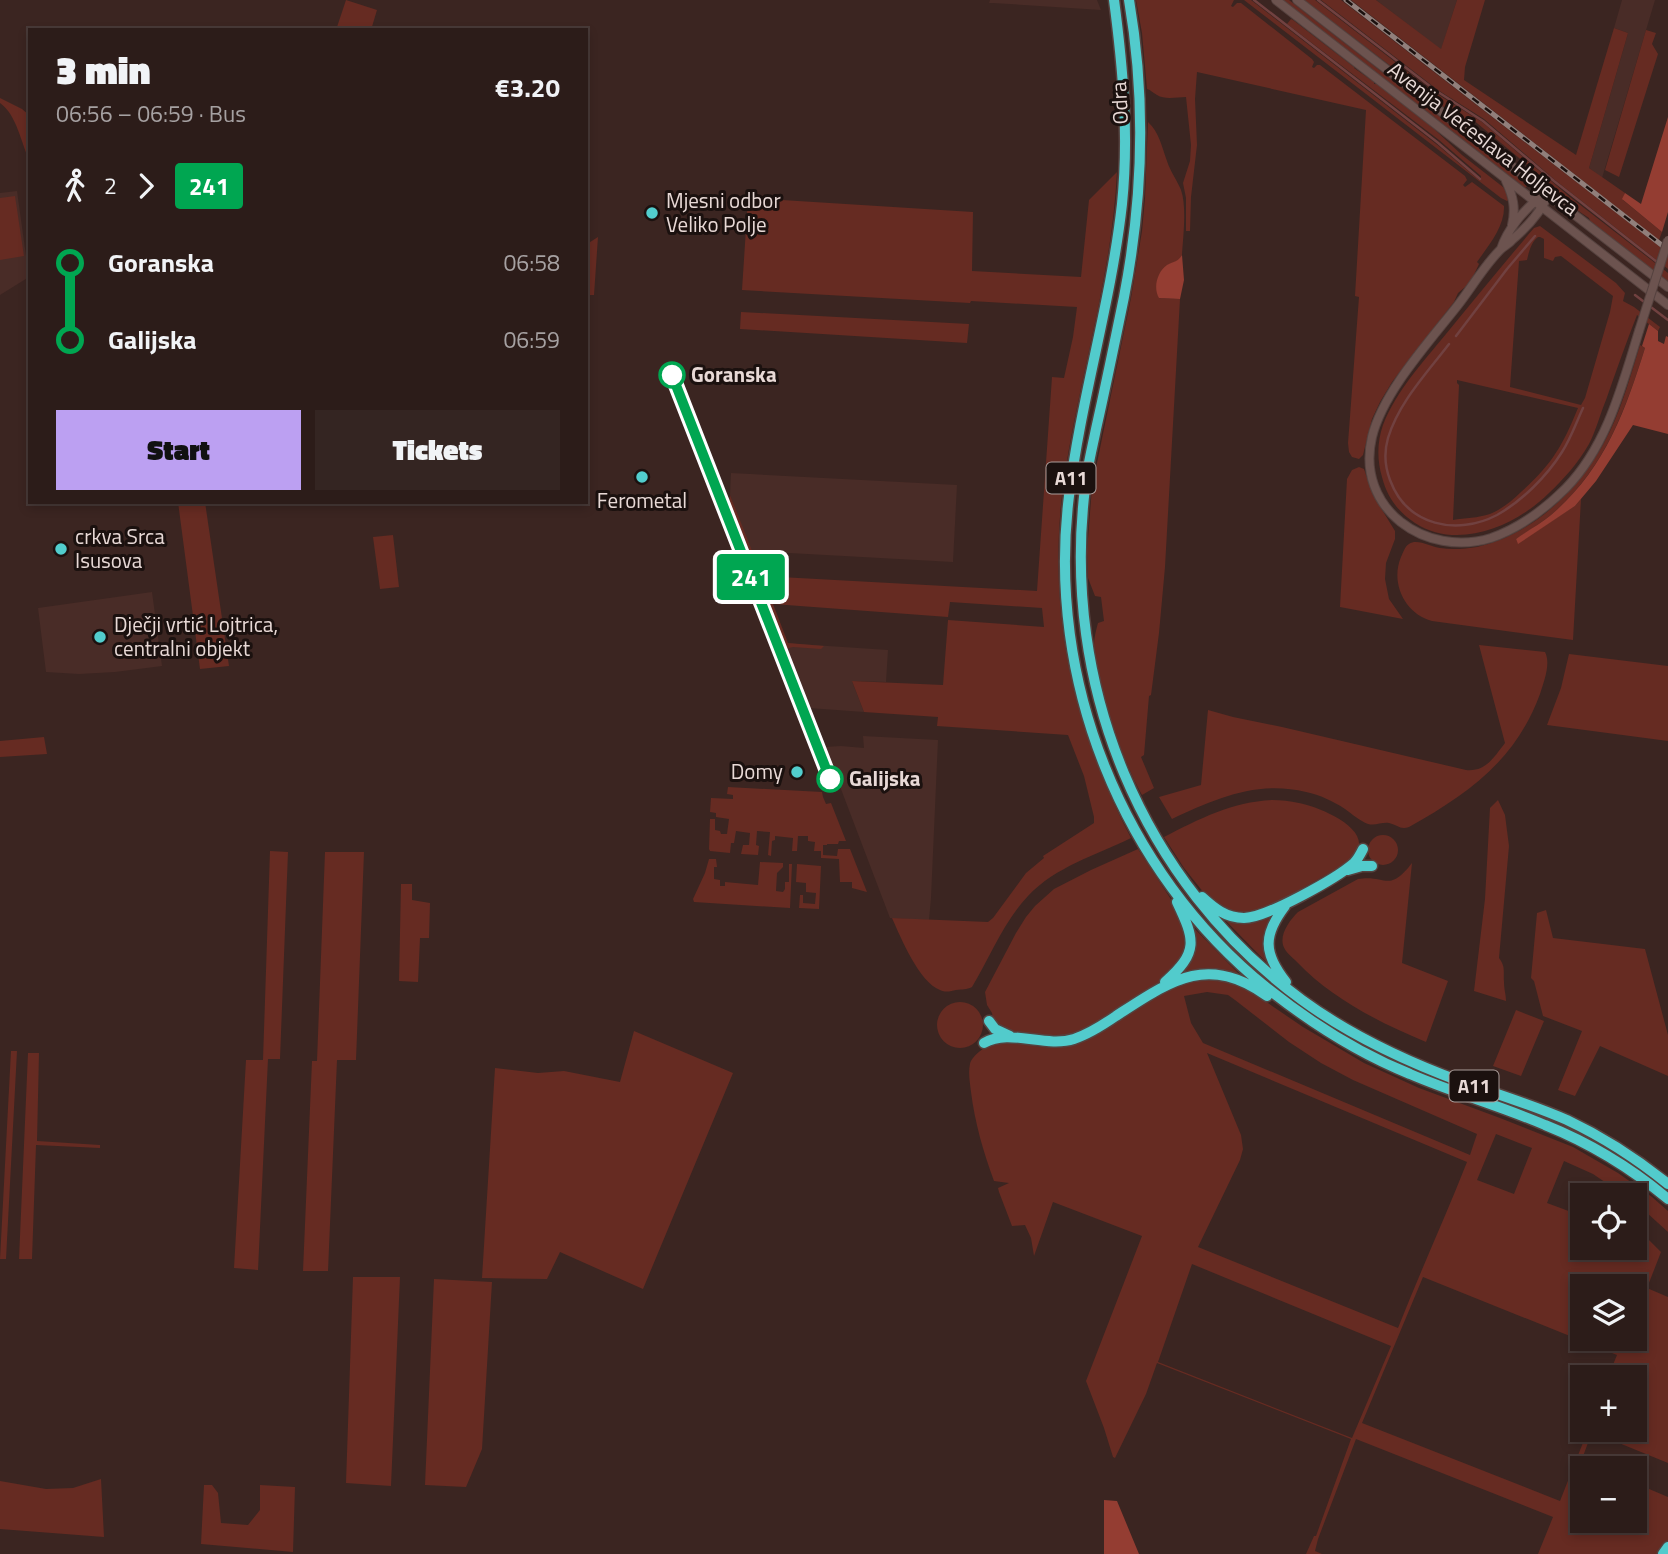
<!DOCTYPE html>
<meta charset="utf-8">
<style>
body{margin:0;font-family:"Titillium Web",sans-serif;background:#342522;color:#f1f3f6;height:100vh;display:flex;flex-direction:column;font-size:26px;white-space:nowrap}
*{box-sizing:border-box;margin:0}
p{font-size:23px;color:#a6a1a2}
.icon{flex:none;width:38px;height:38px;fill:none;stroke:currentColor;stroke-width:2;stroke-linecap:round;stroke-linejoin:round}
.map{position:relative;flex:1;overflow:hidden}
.drawer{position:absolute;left:28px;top:28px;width:560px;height:476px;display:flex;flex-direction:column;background:#2c1c19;border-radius:0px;box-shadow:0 4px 10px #0003,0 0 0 2px #483a38}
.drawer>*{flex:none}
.badge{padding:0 14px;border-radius:5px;font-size:24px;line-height:46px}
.controls{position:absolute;left:1570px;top:1183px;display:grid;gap:14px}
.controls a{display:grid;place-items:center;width:77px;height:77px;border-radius:0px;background:#2c1c19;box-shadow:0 4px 10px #0003,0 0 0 2px #483a38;font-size:35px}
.map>.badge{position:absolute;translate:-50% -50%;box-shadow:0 0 0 4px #fff}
.legs{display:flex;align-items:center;gap:10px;height:77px;padding:0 28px;font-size:23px}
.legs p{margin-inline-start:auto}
.summary{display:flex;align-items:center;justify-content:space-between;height:119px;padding:0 28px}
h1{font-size:38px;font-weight:800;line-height:52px}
.button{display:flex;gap:14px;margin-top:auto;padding:14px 28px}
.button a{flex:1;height:80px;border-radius:0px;background:#bca0f2;color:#111;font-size:28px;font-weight:800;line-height:80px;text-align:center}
.button a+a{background:#342522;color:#f1f3f6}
ul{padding:0 28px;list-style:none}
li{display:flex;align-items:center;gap:24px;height:77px;font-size:26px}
li i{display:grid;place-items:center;width:10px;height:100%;margin:0 9px;background:currentColor}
li i::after{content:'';width:18px;height:18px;margin:-9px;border:5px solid;border-radius:50%;background:#2c1c19}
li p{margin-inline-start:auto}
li:first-child i{background:linear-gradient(#0000 50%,currentColor 0)}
li:last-child i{background:linear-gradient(currentColor 50%,#0000 0)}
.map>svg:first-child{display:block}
</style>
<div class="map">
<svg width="1668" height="1554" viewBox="0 0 1668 1554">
<rect width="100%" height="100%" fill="#3b2521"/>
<!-- built -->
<path fill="#492c27" d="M990,0h107l4,10 -108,-7h-4z
M1376,0h81l-16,50z
M1622,0h33l-53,178 -13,-10 39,-135 -14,-5z
M17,191l12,86 -29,18v-102z
M731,473l226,12 -4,77 -202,-11 -21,-56z
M152,592l10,74 -47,6 -36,2 -33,-2 -8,-64z
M783,643l105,7 -2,32 -34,-1 12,31 -55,-4z
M863,736l75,4 -7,158 -2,22 -39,-2 -65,-171 16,-1 23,2z"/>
<!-- green -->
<path fill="#662b22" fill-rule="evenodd" d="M346,0l31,10 -6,20h-35z
M1136,0h98l-3,6 2,1 4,-4h4l71,56 2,3 -2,5 2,1 3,-3h3l145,111 2,4 -4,5 2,2 7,-5 32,24c1,20 -15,39 -27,56l2,2 -9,19 -12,10 -4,9 -62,80 -12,20 -8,17 -9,36 -4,4 -7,-2 -3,-5 -1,-9 11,-146 -4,-1 11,-186 -169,-38 -2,27 2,46 -6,52 -1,34h-4v-33l-3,-15 7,-22 1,-16 -5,-48c-9,0 -21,3 -29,-2 -4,-2 -6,-5 -10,-6l-5,-56z
M1244,0h7l189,147 39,33 2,-2v-2l-42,-36 -152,-116 4,-5 2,1 61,47v1l20,14v2h3l56,44 29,27 41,32 7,11 -3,3 -6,-3z
M1282,0h7l239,185 -3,3z
M1304,0h11l119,92 48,30 88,75 98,76v9l-78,-61 -1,-3 -21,-14 -1,-3 -1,1 -27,-20 3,-5 -70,-58 -4,5 -21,-13 -34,-28z
M1321,0h20l327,253v16l-113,-89 -71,-61 -46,-29z
M1351,0h25l65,49 16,-49h28l-20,67 -1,13 112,75 38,-127 14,5 -39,135 36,25 -2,7 39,32 -3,8z
M1646,30l10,3 -4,11 6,10 -39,123 -14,-7z
M0,98l22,11 8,7v46c-9,-19 -13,-47 -30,-59z
M1148,122c11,10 14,25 19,39 3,10 10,19 14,29 6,17 2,47 1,65l-2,5 -12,5 -9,33 21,1 -15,268 -6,66 -8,62 -2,1 -5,59 -3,2 13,31 -12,7c-21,-37 -44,-107 -48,-150 0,-7 2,-15 4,-22l6,-2 -3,-24 -6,-1 -7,-18 -1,-27 5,-64 39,-189 11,-67 3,-33z
M1117,172c-5,105 -38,205 -53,308 -18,127 8,245 67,358 -35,17 -76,29 -103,58 -24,25 -38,61 -56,91 -6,3 -9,2 -16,3 -5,1 -10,3 -16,0 -21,-8 -39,-52 -48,-72l96,4 5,-4 33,-45 18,-15 -1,-2 51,-33v-6l-10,-41 -16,-41 -131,-9 1,-9 -74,-5 -12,-31 91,4 5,-65 96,7 -2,-19 -92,-6 -2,15 -175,-13 15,39 36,3 -3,3 -28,-2 -8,2 -56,-148 1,-6 32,81 275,15 15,-214 12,1 9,-41 4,-30 -106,-6 -1,2 -228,-13 6,-92 225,14 -1,59 109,6 8,-77z
M15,196l9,60 -24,4v-62z
M1540,226l76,57 9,10 -2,8 11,6 26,20 -2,4 -21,-16c-11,28 -21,56 -31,85 -6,14 -10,31 -17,44 -11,19 -25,35 -40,49 -33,33 -91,58 -134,30 -17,-11 -28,-26 -33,-46 -5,-17 -5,-35 1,-52 13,-34 40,-63 63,-91 29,-35 58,-71 88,-106zM1538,237h2l4,2v19l9,3 2,-4 6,-1 52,40 -3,16 -25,86 -4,7 -71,-18 9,-126 8,-1c2,-8 4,-18 11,-23zM1457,380l121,28c-16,39 -26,56 -57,84 -9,9 -19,17 -31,22 -12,4 -25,4 -37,6l6,-135 -2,-2z
M598,237l-4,58h-8l2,-26 -2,-9 1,-16z
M741,312l228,12 -2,19 -227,-14z
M1640,345l5,3c-20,63 -41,122 -94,167 -11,9 -23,16 -35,24l2,4 57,-37 6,-7 -8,141 -141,-19c-27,-7 -42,-38 -31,-64 2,-4 4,-11 8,-13 8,-6 22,3 31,4 12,2 25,1 37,-1 59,-13 108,-63 133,-116 13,-27 21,-57 30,-86z
M1359,467l5,2 9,26 22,36v8l-9,24 -1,16 4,20 14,20 -63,-12 7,-128 5,-9z
M178,502h27l24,164 -29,3z
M393,535l6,52 -19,2 -7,-52z
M1479,645l66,7c6,12 -1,29 -5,42 -24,66 -72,100 -131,133 -9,3 -11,-2 -20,-4 -7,-1 -14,3 -21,1 -8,-3 -16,-10 -23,-15 -12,-8 -25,-14 -39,-17 -49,-12 -91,7 -134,27l-13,-22 42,-12 7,-75 25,7 49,10 184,43c20,2 28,-13 39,-27z
M1569,654l99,12v75l-121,-16 14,-37z
M44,737l3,17 -47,3v-16z
M728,787l94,5 1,5 3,7 5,-1 15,38h-7l-1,3h-11v1h-4v10l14,1 1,-7h12l17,43 -15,-4v-6h-12l-1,-23 -18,-1v-7h-7l1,-9 -7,-1v-5h-10l-1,15h-5l1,-13 -18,-2v4l-3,1 -1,15 -3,-1 2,-23 -13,-1 -1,14 3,1 -1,9 -17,-1 2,-9h6l1,-12 -14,-2 -2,12h-3l-1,10 -20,-2 -1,-2 1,-30h5v11l5,1 1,3h6l2,-15 -13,-2v-4l-6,-1 1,-14 22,1v-4l-6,-1z
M1272,800c9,0 18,1 27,3 17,3 68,23 59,46 -1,5 -6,9 -9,13l-85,48 -29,4 -27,-16 -24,-30 -20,-31c35,-18 68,-35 108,-37z
M1498,800l7,15 4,31 -10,112c7,9 4,14 5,24 0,8 2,12 2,19l-32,-10 11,-92 5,-91z
M1368 850a15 15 0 1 1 30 0a15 15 0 1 1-30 0Z
M1138,849l38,58 11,25 -4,26 -18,21 -60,40 -26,13 -24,5 -38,-3 -17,-5 -6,-5 -2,-11 -5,-8 -2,-13 31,-59 10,-16 9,-11 19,-17 37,-19z
M270,851l18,1 -8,207h-12l-10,211 -24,-2 12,-208h17z
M325,852h39l-8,208h-19l-9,211h-25l9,-210h5z
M709,859h7l1,8h-3v12l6,1v6h5v-4l33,3 2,-23 23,1v4l-6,6 -1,18 7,1 2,-3v-7h4v-18h3l-2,44 -96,-6 -1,-3 12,-26z
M1412,863l-10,100 46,18 -22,61c-46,-19 -95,-44 -129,-80 -5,-5 -12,-10 -14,-17 -3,-12 7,-25 15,-33l60,-33c28,-5 30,15 54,-16z
M797,864l24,2 -2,43 -20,-1 1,-13h3v8l12,1 1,-11 -10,-1v-9l-10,-1z
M401,884h11v16l18,3 -1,35h-9l-2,44 -19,-1z
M1546,910l7,28 92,11 23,86v41l-68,-30 -25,50 -17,-6 24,-59 -39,-15 -9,-35 -3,-3 6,-65z
M1273,914l-5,50 -43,-44c18,4 31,3 48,-6z
M1193,927l48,49 -47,-5 -13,3c10,-12 15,-32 12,-47z
M1197,979h23l23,7 60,41 61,36 55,25 81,30 73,29 45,26 34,24 16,14v21l-33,-30 -1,-7h-10l-31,-21 -29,-13 -17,42 35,13v32h52l1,-14 13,5 13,13 -14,36 21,9v166l-76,-31 -10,27 20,9h-20v53h52l1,-38 33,14v44l-10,13h-120l15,-37 -197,-78 -38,100 -3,12 7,3h-16l8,-18h2l35,-97 -194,-76 -11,31 -31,64 -2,-1 -9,-29 -18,-47 56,-145 -89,-34 -19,54 -3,-18 -6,-13 -13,1 -13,-34 -1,-4 11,-5 -15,-2c-11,-30 -19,-58 -23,-89 -1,-9 -3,-19 -1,-28 1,-8 20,-22 28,-23 11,-2 26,3 37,5 17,3 33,0 49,-5l81,-51zM1207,992l21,3 7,5 54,42 32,21 32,17 124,54 -7,21 -267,-112 -12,-20 -7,-27zM1207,1053l260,109c-22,56 -47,110 -69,166l-200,-81 42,-87 3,-11 -2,-14zM1496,1134l36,14 -18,46 -37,-14zM1192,1264l199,82 -39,92 -194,-76zM1423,1277l194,78 -9,22h26v53h-46l-28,71 -198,-78zM1582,1286h52v53h-52z
M937 1025a23 23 0 1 1 46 0a23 23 0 1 1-46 0Z
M1516,1010l28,11 -23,55 -28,-10z
M634,1031l99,42 -90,216 -83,-37 -13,27 -65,-1 13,-210 43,5 26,-2 56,11z
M11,1051h6l-11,208h-6z
M28,1053h11l-2,88 63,4v3l-64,-3 -4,114h-13z
M353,1277h47l-9,209 -45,-3z
M434,1279l58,3 -10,167 -16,38 -41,-2z
M101,1479l3,58 -104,-8v-48l46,8 27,-1z
M204,1485h8l6,8 3,30 27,2 12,-15v-25l35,2 -2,65 -92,-8z"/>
<!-- forest -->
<path fill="#943d32" d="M1668,117v95l-6,20 -40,-33 3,-6 16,11z
M1182,255l2,25 -4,19 -21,-1c-6,-10 -2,-26 8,-33 7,-4 11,-3 15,-10z
M1649,324l9,7v10l6,3 2,-8 2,1v97l-35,-9 -37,56 -21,25 -57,38 -2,-5c11,-8 24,-15 35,-24 53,-45 74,-103 94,-167l-3,-2z
M1104,1500l13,1 22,53h-35z"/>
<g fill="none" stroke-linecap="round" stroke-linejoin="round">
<!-- stream -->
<path stroke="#714140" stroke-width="2.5" d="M1254,0l183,142 43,37
M1318,0l117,90 48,31 71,60 103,81
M1635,295l33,25
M1456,336l51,-67 28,-33
M1449,344c-22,29 -50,58 -61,94 -4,14 -3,29 2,42 17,46 67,56 107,35 25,-14 50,-39 65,-63 9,-14 14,-29 21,-44"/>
<!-- secondary casing -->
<g stroke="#55423f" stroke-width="10">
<path id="secondary" d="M1276,0l392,305
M1297,0l371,287
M1506,181c7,15 10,27 6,44
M1548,195c-7,17 -22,33 -36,45 -3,4 -8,6 -12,10 -16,16 -28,37 -42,55 -29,37 -75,87 -86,132 -17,72 54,121 119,101 29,-10 54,-29 75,-50 41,-42 56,-102 73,-157
M1501,249c6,-19 22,-38 38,-51"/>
</g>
<!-- highway casing -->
<g stroke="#55423f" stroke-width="13">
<path id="highway" d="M1114,0c9,68 15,136 8,204 -11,99 -41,194 -53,292 -23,184 53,375 198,492 44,35 91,65 143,86 44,19 91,32 135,51 45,18 86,43 123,74
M1129,0c17,99 14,199 -5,297 -9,44 -18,88 -28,132 -4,20 -9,39 -11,59 -24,197 56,394 217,512 49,36 103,61 160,82 35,12 71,23 105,38 36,17 70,39 101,64
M1348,870l14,-4h10
M1202,897c12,11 24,21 42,21 22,0 93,-40 110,-55 4,-4 6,-8 9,-14
M1285,906c-22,29 -22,47 1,76
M1165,982c34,-30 30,-42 12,-80
M989,1021l6,8 15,7
M984,1043c25,-15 61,5 90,-4 15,-5 29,-14 42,-23 54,-35 91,-63 151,-20
M1663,1554l5,-7"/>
</g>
<!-- secondary -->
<use href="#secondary" stroke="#6c534f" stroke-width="8"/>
<!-- highway -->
<use href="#highway" stroke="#52cbcc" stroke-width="10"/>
<!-- rail casing -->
<g stroke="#917f7b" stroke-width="5">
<path id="rail" d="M1346,0l322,250"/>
</g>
<!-- rail -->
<use href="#rail" stroke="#1b110f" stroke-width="2.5" stroke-dasharray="8" stroke-linecap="butt"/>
<!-- secondary-bridge casing -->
<g stroke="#55423f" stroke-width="10" stroke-linecap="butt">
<path id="secondary-bridge" d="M1639,331l29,-91"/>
</g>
<!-- secondary-bridge -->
<use href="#secondary-bridge" stroke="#6c534f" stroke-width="8"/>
</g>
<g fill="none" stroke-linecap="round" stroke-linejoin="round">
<!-- line-1 casing -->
<g stroke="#fff" stroke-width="16">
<path id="line-1" d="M672,375l158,404"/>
</g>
<!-- line-1 -->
<use href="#line-1" stroke="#00a651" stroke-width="10"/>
</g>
<!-- markers -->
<g fill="#52cdcd" stroke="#1b110f" stroke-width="2.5">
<circle cx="652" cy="213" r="7"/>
<circle cx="642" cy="477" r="7"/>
<circle cx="61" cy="549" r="7"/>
<circle cx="100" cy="637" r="7"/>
<circle cx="797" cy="772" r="7"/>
</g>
<g fill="#fff" stroke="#00a651" stroke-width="3.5">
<circle cx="672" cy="375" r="12"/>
<circle cx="830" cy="779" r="12"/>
</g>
<g text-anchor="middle" stroke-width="6" stroke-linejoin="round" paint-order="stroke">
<!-- shield labels -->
<g fill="#1b110f" stroke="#aa9d9a" stroke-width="2">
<rect x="1046.5" y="462.5" width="49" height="31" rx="5"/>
<rect x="1449.5" y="1070.5" width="49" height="31" rx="5"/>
</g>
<g font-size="19" font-weight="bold" fill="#e8d9d6">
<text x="1071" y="485">A11</text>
<text x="1474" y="1093">A11</text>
</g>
<!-- street labels -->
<g font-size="21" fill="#e8d9d6" stroke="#1b110f">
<text transform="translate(1120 103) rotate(-93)" y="7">Odra</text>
<text transform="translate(1483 139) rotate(38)" y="7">Avenija Većeslava Holjevca</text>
</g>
<!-- poi labels -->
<g font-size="21" fill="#e8d9d6" stroke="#1b110f" text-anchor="start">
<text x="666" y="208">Mjesni odbor<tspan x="666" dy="24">Veliko Polje</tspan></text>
<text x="642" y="508" text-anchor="middle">Ferometal</text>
<text x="75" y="544">crkva Srca<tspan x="75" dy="24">Isusova</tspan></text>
<text x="114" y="632">Dječji vrtić Lojtrica,<tspan x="114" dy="24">centralni objekt</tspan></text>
<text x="783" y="779" text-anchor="end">Domy</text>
</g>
<!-- stop labels -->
<g font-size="21" font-weight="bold" fill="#e8d9d6" stroke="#1b110f" text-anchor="start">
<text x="691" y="382">Goranska</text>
<text x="849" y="786">Galijska</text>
</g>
</g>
</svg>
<div class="controls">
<a><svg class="icon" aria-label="locate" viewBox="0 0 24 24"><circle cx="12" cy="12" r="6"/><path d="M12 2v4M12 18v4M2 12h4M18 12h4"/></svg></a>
<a><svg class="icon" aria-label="layers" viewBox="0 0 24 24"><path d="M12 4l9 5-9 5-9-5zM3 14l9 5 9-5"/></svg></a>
<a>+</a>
<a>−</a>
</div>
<b class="badge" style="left:751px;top:577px;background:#00a651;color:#fff">241</b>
<section class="drawer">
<div class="summary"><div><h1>3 min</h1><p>06:56 – 06:59 · Bus</p></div><b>€3.20</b></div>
<div class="legs"><svg class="icon" aria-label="walk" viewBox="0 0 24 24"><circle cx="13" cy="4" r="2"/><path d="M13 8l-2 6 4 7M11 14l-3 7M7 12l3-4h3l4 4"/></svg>2<svg class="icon" aria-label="forward" viewBox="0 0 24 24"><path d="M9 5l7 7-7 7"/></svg><b class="badge" style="background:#00a651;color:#fff">241</b></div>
<ul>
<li><i style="color:#00a651"></i><b>Goranska</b><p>06:58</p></li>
<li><i style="color:#00a651"></i><b>Galijska</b><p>06:59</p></li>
</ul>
<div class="button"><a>Start</a><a>Tickets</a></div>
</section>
</div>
